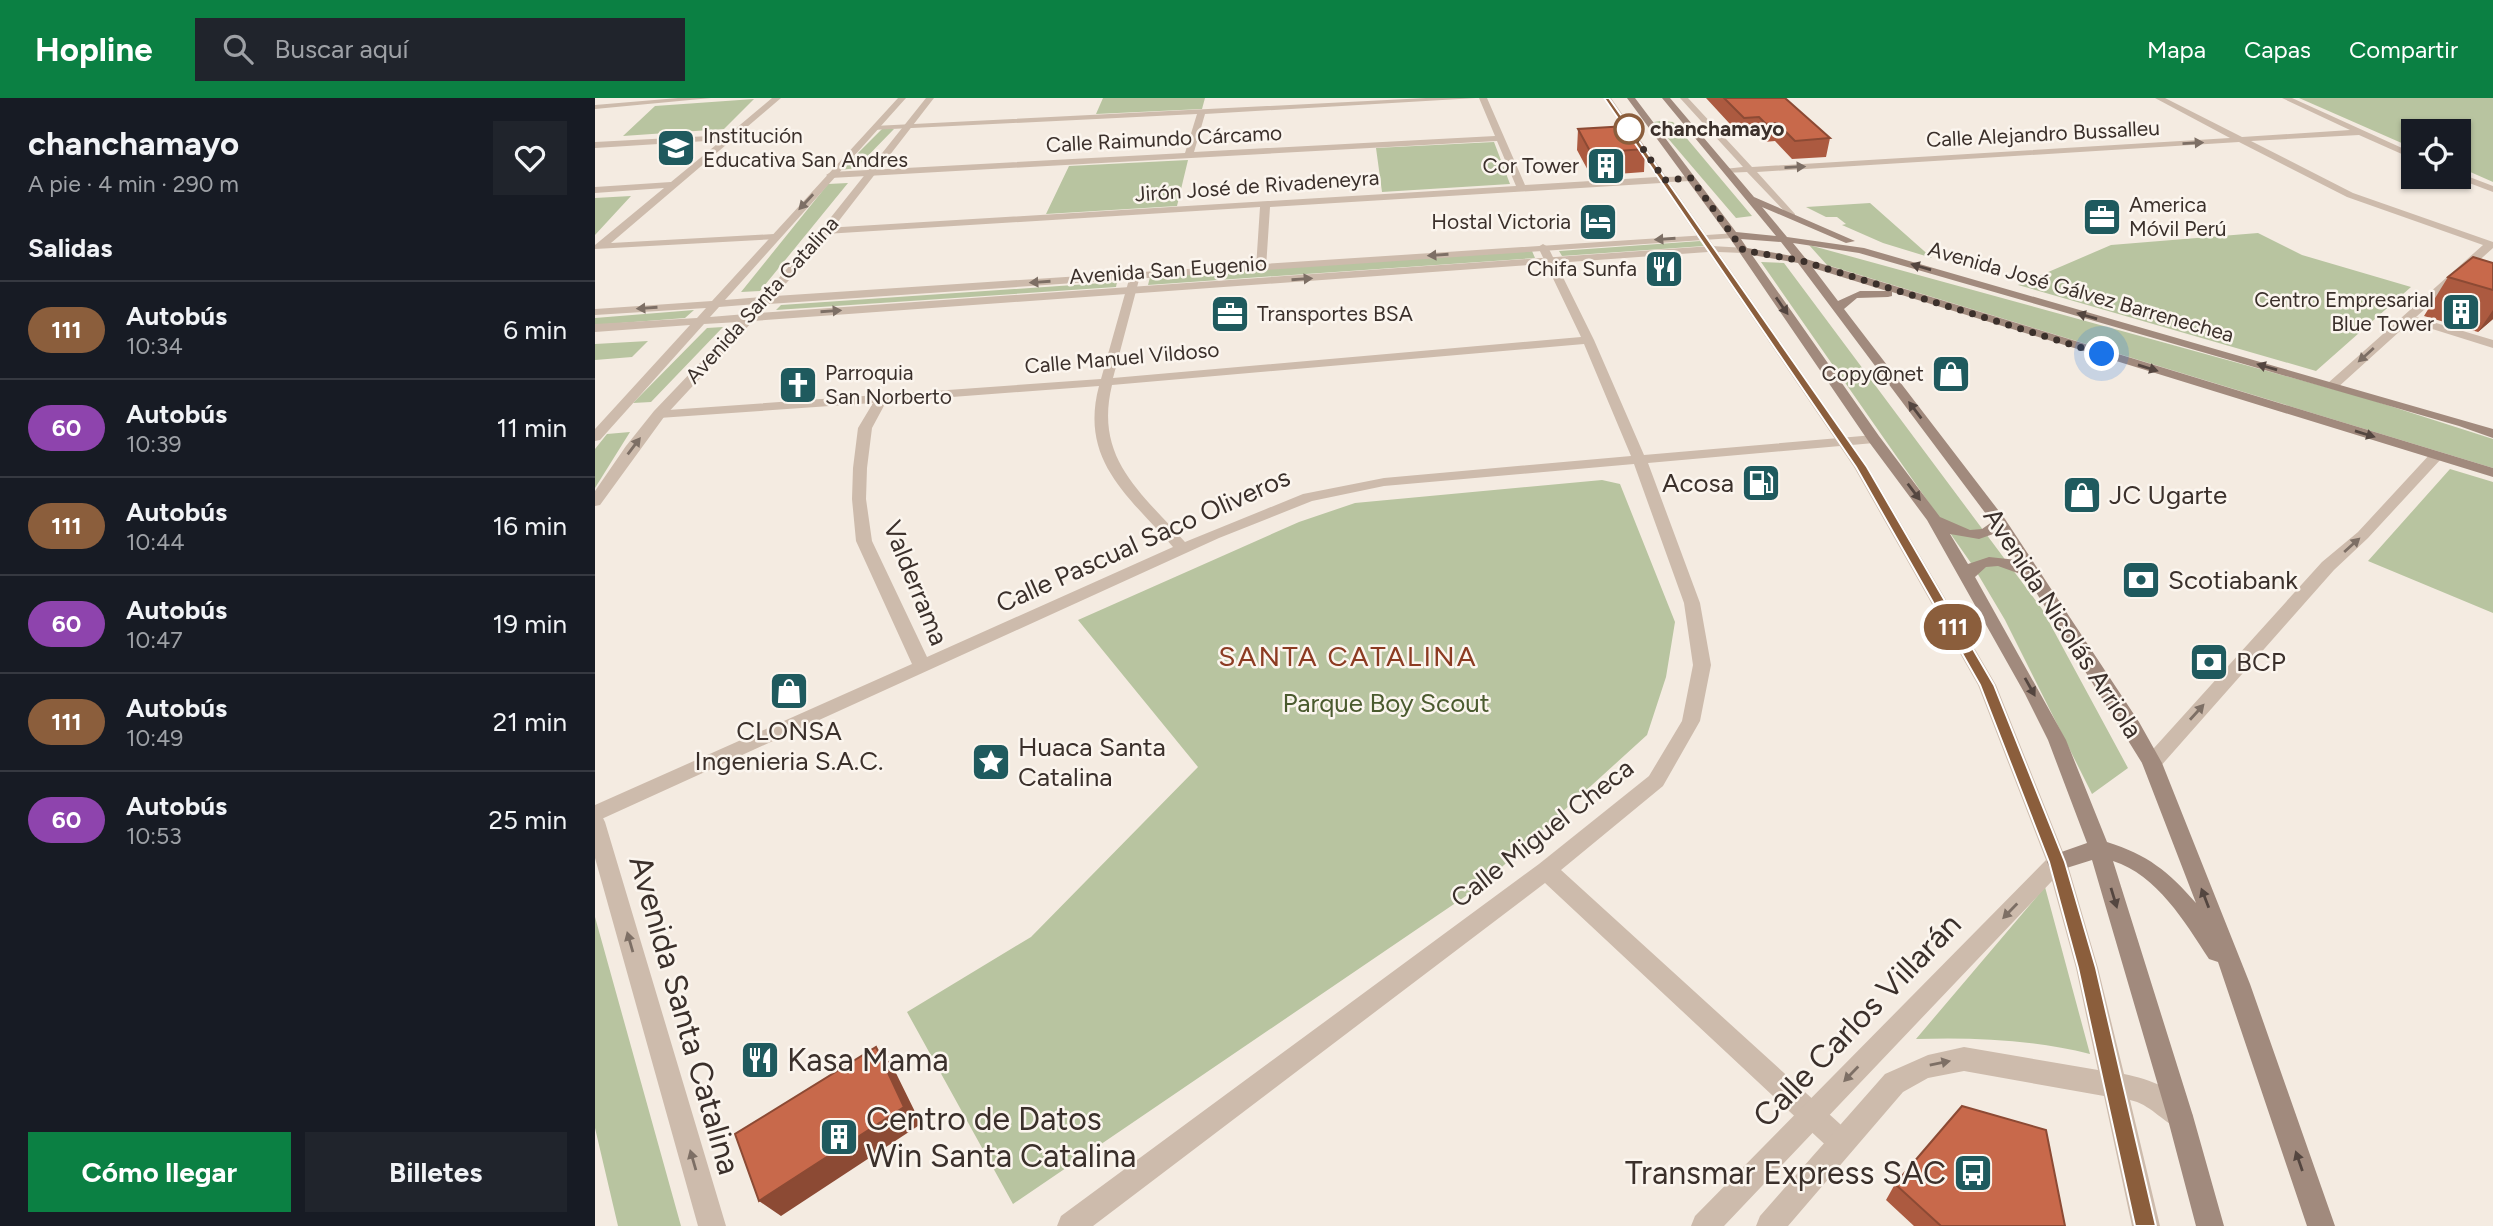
<!DOCTYPE html>
<html lang="es">
<meta charset="utf-8">
<style>
body{margin:0;font-family:Figtree,sans-serif;background:#20242c;color:#f1f3f6;height:100vh;display:flex;flex-direction:column;font-size:26px;white-space:nowrap}
*{box-sizing:border-box;margin:0}
p{font-size:23px;color:#9ea1a6}
.icon{flex:none;width:38px;height:38px;fill:none;stroke:currentColor;stroke-width:2;stroke-linecap:round;stroke-linejoin:round}
.map{position:relative;flex:1;overflow:hidden}
.panel{display:flex;flex-direction:column;background:#171b24;width:595px}
.panel>*{flex:none}
.badge{padding:0 14px;border-radius:23px;font-size:24px;line-height:46px}
.tools{position:absolute;left:1806px;top:21px;display:grid;gap:14px}
.tools a{display:grid;place-items:center;width:70px;height:70px;border-radius:0px;background:#171b24;box-shadow:0 2px 5px #0004;font-size:35px}
.you{position:absolute;width:35px;height:35px;margin:-18px;border:5px solid #fff;border-radius:50%;background:#1a73e8;box-shadow:0 0 0 10px #1a73e833}
.map>.badge{position:absolute;translate:-50% -50%;box-shadow:0 0 0 4px #fff}
h2{padding:0 28px;font-size:26px;line-height:63px}
.round{display:grid;place-items:center;flex:none;width:74px;height:74px;border-radius:0px;background:#20242c}
.headline{display:flex;align-items:center;justify-content:space-between;height:119px;padding:0 28px}
h1{font-size:33px;font-weight:700;line-height:52px}
.primary-button{display:flex;gap:14px;margin-top:auto;padding:14px 28px}
.primary-button a{flex:1;height:80px;border-radius:0px;background:#0b8043;color:#fff;font-size:28px;font-weight:700;line-height:80px;text-align:center}
.primary-button a+a{background:#20242c;color:#f1f3f6}
ul{padding:0;list-style:none}
li{display:flex;align-items:center;gap:21px;height:98px;padding:0 28px;border-top:2px solid #363941}
li div{flex:1}
li b{display:block;font-size:26px}
li em{font-style:normal}
li .badge{min-width:77px;font-weight:700;text-align:center}
header{display:flex;align-items:center;gap:42px;box-sizing:border-box;height:98px;padding:0 35px;background:#0b8043;color:#fff}
header strong{font-size:33px}
nav{display:flex;gap:38px;margin-inline-start:auto;font-size:24px}
.search{width:490px;height:63px;background:#20242c;display:flex;align-items:center;gap:18px;box-sizing:border-box;padding:0 24px;border-radius:0px;color:#9ea1a6;font-size:26px}
main{display:flex;flex:1;min-height:0}
.map>svg:first-child{display:block}
</style>
<header>
<strong>Hopline</strong>
<div class="search"><svg class="icon" aria-label="search" viewBox="0 0 24 24"><circle cx="10" cy="10" r="6"/><path d="M15 15l6 6"/></svg>Buscar aquí</div>
<nav><a>Mapa</a><a>Capas</a><a>Compartir</a></nav>
</header>
<main>
<section class="panel">
<div class="headline"><div><h1>chanchamayo</h1><p>A pie · 4 min · 290 m</p></div><a class="round"><svg class="icon" aria-label="heart" viewBox="0 0 24 24"><path d="M12 20l-8-8c-3-5 5-10 8-4 3-6 11-1 8 4z"/></svg></a></div>
<h2>Salidas</h2>
<ul>
<li><span class="badge" style="background:#8b5e3c;color:#fff">111</span><div><b>Autobús</b><p>10:34</p></div><em>6 min</em></li>
<li><span class="badge" style="background:#8e44ad;color:#fff">60</span><div><b>Autobús</b><p>10:39</p></div><em>11 min</em></li>
<li><span class="badge" style="background:#8b5e3c;color:#fff">111</span><div><b>Autobús</b><p>10:44</p></div><em>16 min</em></li>
<li><span class="badge" style="background:#8e44ad;color:#fff">60</span><div><b>Autobús</b><p>10:47</p></div><em>19 min</em></li>
<li><span class="badge" style="background:#8b5e3c;color:#fff">111</span><div><b>Autobús</b><p>10:49</p></div><em>21 min</em></li>
<li><span class="badge" style="background:#8e44ad;color:#fff">60</span><div><b>Autobús</b><p>10:53</p></div><em>25 min</em></li>
</ul>
<div class="primary-button"><a>Cómo llegar</a><a>Billetes</a></div>
</section>
<div class="map">
<svg width="1898" height="1128" viewBox="0 0 1898 1128">
<rect width="100%" height="100%" fill="#f4ebe1"/>
<!-- green -->
<path fill="#b8c4a0" d="M508,0h102l-3,11 -106,5z
M1704,0h194v84l-34,-15v-36h-46v17z
M159,1l-30,30 -101,7 32,-30z
M1065,23l13,1 79,94 -16,2 -82,-96z
M287,31h12l-38,39 -15,2z
M899,44l16,42 -128,8 -6,-44z
M593,62l-11,46 -131,8 23,-48z
M253,85l-88,108 -19,1 87,-108z
M36,98l-36,39v-37z
M1275,105l62,55 -49,-15 -41,-18 4,-1 -9,-7h-11l-20,-10z
M1663,135l44,22 109,32 -95,84 -298,-86 93,-40z
M1105,143l4,5 -142,10 -3,-5z
M1214,147l553,152 131,42v29l-666,-203z
M937,153l3,7 -387,27 2,-8z
M1166,164l23,1 258,346 86,159 -36,26 -87,-174 -32,-54z
M522,184l-1,5 -340,23 5,-5z
M99,212l-9,8 -90,7v-7z
M128,229l-72,75 -18,1 74,-75z
M53,243l-16,16 -37,3v-16z
M35,334l-35,56v-39l12,-15z
M1855,371l43,13v131l-125,-52z
M1007,382l18,4 55,138 -9,55 -19,58 -165,150 -469,319 -106,-192 124,-75 167,-170 -120,-147 221,-98 56,-19z
M1450,789l45,167c-57,-14 -115,-17 -174,-15z
M0,819l86,309h-63l-23,-98z"/>
<g fill="none" stroke-linecap="round" stroke-linejoin="round">
<!-- minor -->
<path fill="#cdbbac" fill-rule="evenodd" d="M83,0h33l-116,11v-4z
M177,0h9l-170,145 163,-9 4,1v4l-183,10v-4l69,-57 -69,5v-6l76,-5 51,-42 -127,8v-6l133,-7z
M831,0h50l-271,16 -11,38 301,-16 -16,-38h8l38,87 132,-8 -54,-79h8l55,79 28,-1v4l-3,1 -22,1 47,67 -9,2 -46,-68 -391,24 -4,61 -5,3 -5,-3 4,-61 -435,27 -5,-3 5,-3 691,-42 -19,-45 -666,37 -5,-3 5,-3 354,-19 12,-39 -326,16 3,-4z
M1085,0h8l64,69 478,-29 -75,-40h10l77,39 108,-7 -68,-32h10l121,55v6l-54,-24 -108,6 102,52 140,49v6l-77,69 77,23v8l-83,-26 -74,67h-8v-6l155,-138 -136,-48 -108,-55 -482,30 38,42v4l-3,1 -45,-47 -23,1v-4l19,-2z
M1864,75l34,13v6l-37,-14z
M948,146l5,3 46,93 50,115 230,-20 7,4 -7,4 -226,20 52,140 11,62 -11,56 -37,65 -102,84 290,264 4,9 -4,9 -9,4 -9,-4 -288,-269 -452,343h-36l4,-10 478,-352 110,-88 33,-55 11,-56 -9,-62 -50,-139 -250,22 -72,15 -93,37 -624,284v-17l317,-141 -56,-123 -4,-42 1,-31 5,-40 15,-25 -214,15 -5,-1v-6l447,-32 29,-103 5,-3 5,3 -27,102 468,-41 -43,-90zM989,246l47,112 -247,22 -81,16 -118,48c-44,-50 -91,-83 -73,-157zM504,288c-20,75 30,110 74,161l-246,110 -55,-116 -6,-42 1,-31 5,-40 14,-26z"/>
<!-- tertiary -->
<path fill="#cdbbac" fill-rule="evenodd" d="M303,0h8l-181,202 37,-3 54,-61 110,-138h8l-110,142 -49,56 962,-63 1,2 -5,3 -964,66 -9,9 951,-67 36,2 1,2 -5,3 -25,-1 150,215 128,218 71,177 31,106 26,106c25,5 58,16 69,42l-4,9 -9,4c-19,-8 -30,-25 -50,-29l30,126h-28l-28,-130 -140,-25 -36,7 -25,14 -115,134h-32l4,-10 125,-142 43,-19 36,-8 134,23 -22,-102 -24,-87 -328,345h-33l4,-10 351,-356 -68,-175 -124,-218 -146,-215 -955,69 -89,96 -64,88 -5,1v-15l31,-45 28,-35 85,-89 -35,2 -104,116 -5,1v-12l95,-104 -95,7v-8l102,-6 9,-10 -111,7v-6l117,-8zM161,206l-10,10 -36,3 9,-10z
M1841,354l5,1v6l-73,79 -34,32 -175,198 -7,2 -7,-2 -3,-5 3,-5 177,-196 36,-30 73,-79z
M0,716l7,2 3,6 121,404h-28l-103,-368z"/>
<!-- secondary -->
<path fill="#a18a7d" fill-rule="evenodd" d="M1032,0h8l101,134 40,4 -114,-138h8l84,99 101,44 -9,2 -84,-36 25,30 77,11 629,181v9l-34,-12 -600,-173 -66,-10 13,16 687,209v9l-601,-185v4l-4,1 -31,1 -13,11 161,210 134,203 23,41 88,221 85,242h-28l-89,-264 -9,-3c-24,-37 -52,-84 -96,-98l80,255 31,110h-28l-29,-110 -75,-256 -35,11 -7,-3 -3,-6 3,-6 37,-13 -39,-103 -23,-46 -98,-174 -58,-78 -140,-205zM1146,141l40,3 11,14 -45,-8zM1157,157l46,8 194,259 -10,7 -12,1 -30,-13 -61,-81zM1218,170l74,23h-27l-22,10zM1404,434l18,28 -28,-3 -21,7 -18,-30 29,5zM1403,468l28,10 116,187 54,140c-28,-32 -48,-48 -89,-61l-41,-102 -91,-163 11,-10z"/>
</g>
<!-- wall -->
<path fill="#ac5a40" d="M1111,0h79l45,40 -4,19 -34,2 -17,-18 -11,1 -7,-7 -16,1z
M983,31l67,20 -1,23 -53,4 -14,-26z
M1898,165v56l-15,13 -54,-16 24,-39z
M1300,1086l170,42h-151l-28,-26z"/>
<!-- shaded-wall -->
<path fill="#8c4a34" d="M1898,212v9l-15,13z
M281,949l16,18 29,59 -140,92 -22,-15z"/>
<!-- building -->
<path fill="#c8694b" stroke="#8c4a34" stroke-width="2" d="M1129,0h61l45,40 -35,3 -18,-18 -11,1 -7,-7 -15,1z
M1032,28l18,23 -54,4 -13,-24z
M1878,159l20,6v27l-45,-13z
M281,949l28,60 -145,94 -24,-67z
M1367,1008l84,24 19,96h-124l-46,-42z"/>
<!-- one-way arrows -->
<defs><path id="oneway-solid" d="M-6-.8H1V-3.2L6.5 0L1 3.2V.8H-6Z" transform="scale(1.75)"/></defs>
<g fill="#7d6f65">
<use href="#oneway-solid" transform="translate(1598 45) rotate(-3)"/>
<use href="#oneway-solid" transform="translate(1200 69) rotate(-3)"/>
<use href="#oneway-solid" transform="translate(211 104) rotate(133)"/>
<use href="#oneway-solid" transform="translate(1070 141) rotate(176)"/>
<use href="#oneway-solid" transform="translate(843 157) rotate(176)"/>
<use href="#oneway-solid" transform="translate(707 181) rotate(-4)"/>
<use href="#oneway-solid" transform="translate(445 184) rotate(176)"/>
<use href="#oneway-solid" transform="translate(52 210) rotate(176)"/>
<use href="#oneway-solid" transform="translate(236 213) rotate(-4)"/>
<use href="#oneway-solid" transform="translate(1771 257) rotate(138)"/>
<use href="#oneway-solid" transform="translate(39 348) rotate(-53)"/>
<use href="#oneway-solid" transform="translate(1757 447) rotate(-42)"/>
<use href="#oneway-solid" transform="translate(1602 614) rotate(-48)"/>
<use href="#oneway-solid" transform="translate(1415 813) rotate(134)"/>
<use href="#oneway-solid" transform="translate(35 844) rotate(-106)"/>
<use href="#oneway-solid" transform="translate(1345 965) rotate(-12)"/>
<use href="#oneway-solid" transform="translate(1256 976) rotate(134)"/>
<use href="#oneway-solid" transform="translate(98 1062) rotate(-106)"/>
</g>
<g fill="#544640">
<use href="#oneway-solid" transform="translate(1326 169) rotate(-164)"/>
<use href="#oneway-solid" transform="translate(1187 208) rotate(55)"/>
<use href="#oneway-solid" transform="translate(1492 218) rotate(-164)"/>
<use href="#oneway-solid" transform="translate(1672 269) rotate(-164)"/>
<use href="#oneway-solid" transform="translate(1553 270) rotate(17)"/>
<use href="#oneway-solid" transform="translate(1320 312) rotate(-127)"/>
<use href="#oneway-solid" transform="translate(1770 336) rotate(17)"/>
<use href="#oneway-solid" transform="translate(1319 394) rotate(53)"/>
<use href="#oneway-solid" transform="translate(1435 589) rotate(61)"/>
<use href="#oneway-solid" transform="translate(1519 800) rotate(73)"/>
<use href="#oneway-solid" transform="translate(1610 800) rotate(-111)"/>
<use href="#oneway-solid" transform="translate(1704 1063) rotate(-109)"/>
</g>
<!-- line -->
<path fill="#8b5e3c" stroke="#fff" stroke-width="2" d="M1009,0h5l258,369 127,218 71,177 31,106 60,258h-21l-57,-258 -29,-106 -69,-177 -124,-218z"/>
<g fill="none" stroke-linecap="round" stroke-linejoin="round">
<!-- walk -->
<path stroke="#3b302b" stroke-width="7" stroke-dasharray="0 12.6" d="M1034,31l36,51 26,-2 52,72 59,11 300,93"/>
</g>
<!-- icons -->
<defs>
<g id="school-square" transform="scale(2.0125)"><rect x="-9" y="-9" width="18" height="18" rx="4" fill="#1f5a5e" stroke="#fbf5ee"/><path d="M0-5L7-2L0 1L-7-2ZM-4 1L0 2.5L4 1V4Q0 6-4 4Z" fill="#fff"/></g>
<g id="building-square" transform="scale(2.0125)"><rect x="-9" y="-9" width="18" height="18" rx="4" fill="#1f5a5e" stroke="#fbf5ee"/><path d="M-4-6H4V6H1V3H-1V6H-4ZM-2.5-4.3h1.7v1.8h-1.7ZM.8-4.3h1.7v1.8H.8ZM-2.5-1h1.7V.8h-1.7ZM.8-1h1.7V.8H.8Z" fill="#fff"/></g>
<g id="office-square" transform="scale(2.0125)"><rect x="-9" y="-9" width="18" height="18" rx="4" fill="#1f5a5e" stroke="#fbf5ee"/><path d="M-6-3h4V-5.5h4V-3h4V5H-6ZM-1-4.5V-3h2v-1.5ZM-6 0V1H6V0Z" fill="#fff"/></g>
<g id="hotel-square" transform="scale(2.0125)"><rect x="-9" y="-9" width="18" height="18" rx="4" fill="#1f5a5e" stroke="#fbf5ee"/><path d="M-6-4.5h1.5V1H6V5H4.5V3h-9V5H-6ZM-4 0a1.8 1.8 0 1 1 3.6 0ZM.5 0V-2.5h3Q6-2.5 6 0Z" fill="#fff"/></g>
<g id="restaurant-square" transform="scale(2.0125)"><rect x="-9" y="-9" width="18" height="18" rx="4" fill="#1f5a5e" stroke="#fbf5ee"/><path d="M-5-6h1v4h1v-4h1v4h1v-4h1v5L-1.5 .5V6h-2V.5L-5-1ZM5-6V6H3V1.5H1.5Q1.5-4 5-6Z" fill="#fff"/></g>
<g id="shop-square" transform="scale(2.0125)"><rect x="-9" y="-9" width="18" height="18" rx="4" fill="#1f5a5e" stroke="#fbf5ee"/><path d="M-5-2.5h2.3a2.7 3.5 0 0 1 5.4 0H5L5.5 6h-11ZM-1.5-2.5h3a1.5 2.3 0 0 0-3 0Z" fill="#fff"/></g>
<g id="church-square" transform="scale(2.0125)"><rect x="-9" y="-9" width="18" height="18" rx="4" fill="#1f5a5e" stroke="#fbf5ee"/><path d="M-1.2-6h2.4v3.5h3.3v2.4h-3.3V6h-2.4V-.1h-3.3v-2.4h3.3Z" fill="#fff"/></g>
<g id="fuel-square" transform="scale(2.0125)"><rect x="-9" y="-9" width="18" height="18" rx="4" fill="#1f5a5e" stroke="#fbf5ee"/><path d="M-5.5-6h7V0h2V4h1.3V-2.5L3-4.5l.8-.8L6-3V5H2.5V1h-1V6h-7ZM-4.2-4.7v3.2H.2V-4.7Z" fill="#fff"/></g>
<g id="bank-square" transform="scale(2.0125)"><rect x="-9" y="-9" width="18" height="18" rx="4" fill="#1f5a5e" stroke="#fbf5ee"/><path d="M-6-4H6V4H-6ZM0-2.3a2.3 2.3 0 1 0 0 4.6a2.3 2.3 0 1 0 0-4.6Z" fill="#fff"/></g>
<g id="sight-square" transform="scale(2.0125)"><rect x="-9" y="-9" width="18" height="18" rx="4" fill="#1f5a5e" stroke="#fbf5ee"/><path d="M0-6L1.8-2.2L6-1.7L2.9 1.2L3.7 5.4L0 3.3L-3.7 5.4L-2.9 1.2L-6-1.7L-1.8-2.2Z" fill="#fff"/></g>
<g id="bus-square" transform="scale(2.0125)"><rect x="-9" y="-9" width="18" height="18" rx="4" fill="#1f5a5e" stroke="#fbf5ee"/><path d="M-5-6H5V4H4V6H2V4H-2V6H-4V4H-5ZM-3.5-4V0h7V-4ZM-3.5 1.2v1.5H-2V1.2ZM2 1.2v1.5H3.5V1.2Z" fill="#fff"/></g>
</defs>
<g fill-rule="evenodd">
<use href="#school-square" x="81" y="50"/>
<use href="#building-square" x="1011" y="68"/>
<use href="#office-square" x="1507" y="119"/>
<use href="#hotel-square" x="1003" y="124"/>
<use href="#restaurant-square" x="1069" y="171"/>
<use href="#building-square" x="1866" y="214"/>
<use href="#office-square" x="635" y="216"/>
<use href="#shop-square" x="1356" y="276"/>
<use href="#church-square" x="203" y="287"/>
<use href="#fuel-square" x="1166" y="385"/>
<use href="#shop-square" x="1487" y="397"/>
<use href="#bank-square" x="1546" y="482"/>
<use href="#bank-square" x="1614" y="564"/>
<use href="#shop-square" x="194" y="593"/>
<use href="#sight-square" x="396" y="664"/>
<use href="#restaurant-square" x="165" y="962"/>
<use href="#building-square" x="244" y="1039"/>
<use href="#bus-square" x="1378" y="1075"/>
</g>
<!-- markers -->
<circle fill="#fff" stroke="#8b5e3c" stroke-width="3.5" cx="1034" cy="31" r="14"/>
<g text-anchor="middle" stroke-width="5" stroke-linejoin="round" paint-order="stroke">
<!-- far-stop labels -->
<g font-size="21" font-weight="bold" fill="#3b302b" stroke="#fbf5ee" text-anchor="start">
<text x="1055" y="38">chanchamayo</text>
</g>
<!-- far-street labels -->
<g font-size="21" fill="#3b302b" stroke="#fbf5ee">
<text transform="translate(1448 36) rotate(-3)" y="7">Calle Alejandro Bussalleu</text>
<text transform="translate(569 41) rotate(-3)" y="7">Calle Raimundo Cárcamo</text>
<text transform="translate(662 88) rotate(-4)" y="7">Jirón José de Rivadeneyra</text>
<text transform="translate(573 172) rotate(-4)" y="7">Avenida San Eugenio</text>
<text transform="translate(1486 194) rotate(16)" y="7">Avenida José Gálvez Barrenechea</text>
<text transform="translate(167 202) rotate(-48)" y="7">Avenida Santa Catalina</text>
<text transform="translate(527 260) rotate(-5)" y="7">Calle Manuel Vildoso</text>
</g>
<!-- far-poi labels -->
<g font-size="21" fill="#3b302b" stroke="#fbf5ee" text-anchor="end">
<text x="108" y="45" text-anchor="start">Institución<tspan x="108" dy="24">Educativa San Andres</tspan></text>
<text x="984" y="75">Cor Tower</text>
<text x="1534" y="114" text-anchor="start">America<tspan x="1534" dy="24">Móvil Perú</tspan></text>
<text x="976" y="131">Hostal Victoria</text>
<text x="1042" y="178">Chifa Sunfa</text>
<text x="1839" y="209">Centro Empresarial<tspan x="1839" dy="24">Blue Tower</tspan></text>
<text x="662" y="223" text-anchor="start">Transportes BSA</text>
<text x="230" y="282" text-anchor="start">Parroquia<tspan x="230" dy="24">San Norberto</tspan></text>
<text x="1329" y="283">Copy@net</text>
</g>
<!-- poi labels -->
<g font-size="26" fill="#3b302b" stroke="#fbf5ee" text-anchor="start">
<text x="1139" y="394" text-anchor="end">Acosa</text>
<text x="1514" y="406">JC Ugarte</text>
<text x="1573" y="491">Scotiabank</text>
<text x="1641" y="573">BCP</text>
<text x="194" y="642" text-anchor="middle">CLONSA<tspan x="194" dy="30">Ingenieria S.A.C.</tspan></text>
<text x="423" y="658">Huaca Santa<tspan x="423" dy="30">Catalina</tspan></text>
</g>
<!-- street labels -->
<g font-size="26" fill="#3b302b" stroke="#fbf5ee">
<text transform="translate(548 442) rotate(-24)" y="9">Calle Pascual Saco Oliveros</text>
<text transform="translate(321 485) rotate(68)" y="9">Valderrama</text>
<text transform="translate(1468 525) rotate(57)" y="9">Avenida Nicolás Arriola</text>
<text transform="translate(947 735) rotate(-38)" y="9">Calle Miguel Checa</text>
</g>
<!-- park labels -->
<g font-size="26" fill="#4a5a2e" stroke="#fbf5ee">
<text x="791" y="614">Parque Boy Scout</text>
</g>
<!-- neighbourhood labels -->
<g font-size="28" letter-spacing="2" fill="#8c3b22" stroke="#fbf5ee">
<text x="753" y="568">SANTA CATALINA</text>
</g>
<!-- near-street labels -->
<g font-size="32" fill="#3b302b" stroke="#fbf5ee">
<text transform="translate(90 917) rotate(74)" y="11">Avenida Santa Catalina</text>
<text transform="translate(1262 922) rotate(-46)" y="11">Calle Carlos Villarán</text>
</g>
<!-- near-poi labels -->
<g font-size="32" fill="#3b302b" stroke="#fbf5ee" text-anchor="start">
<text x="192" y="973">Kasa Mama</text>
<text x="271" y="1032">Centro de Datos<tspan x="271" dy="37">Win Santa Catalina</tspan></text>
<text x="1351" y="1086" text-anchor="end">Transmar Express SAC</text>
</g>
</g>
</svg>
<div class="tools">
<a><svg class="icon" aria-label="locate" viewBox="0 0 24 24"><circle cx="12" cy="12" r="6"/><path d="M12 2v4M12 18v4M2 12h4M18 12h4"/></svg></a>
</div>
<div class="you" style="left:1507px;top:256px"></div>
<b class="badge" style="left:1358px;top:529px;background:#8b5e3c;color:#fff">111</b>
</div>
</main>
